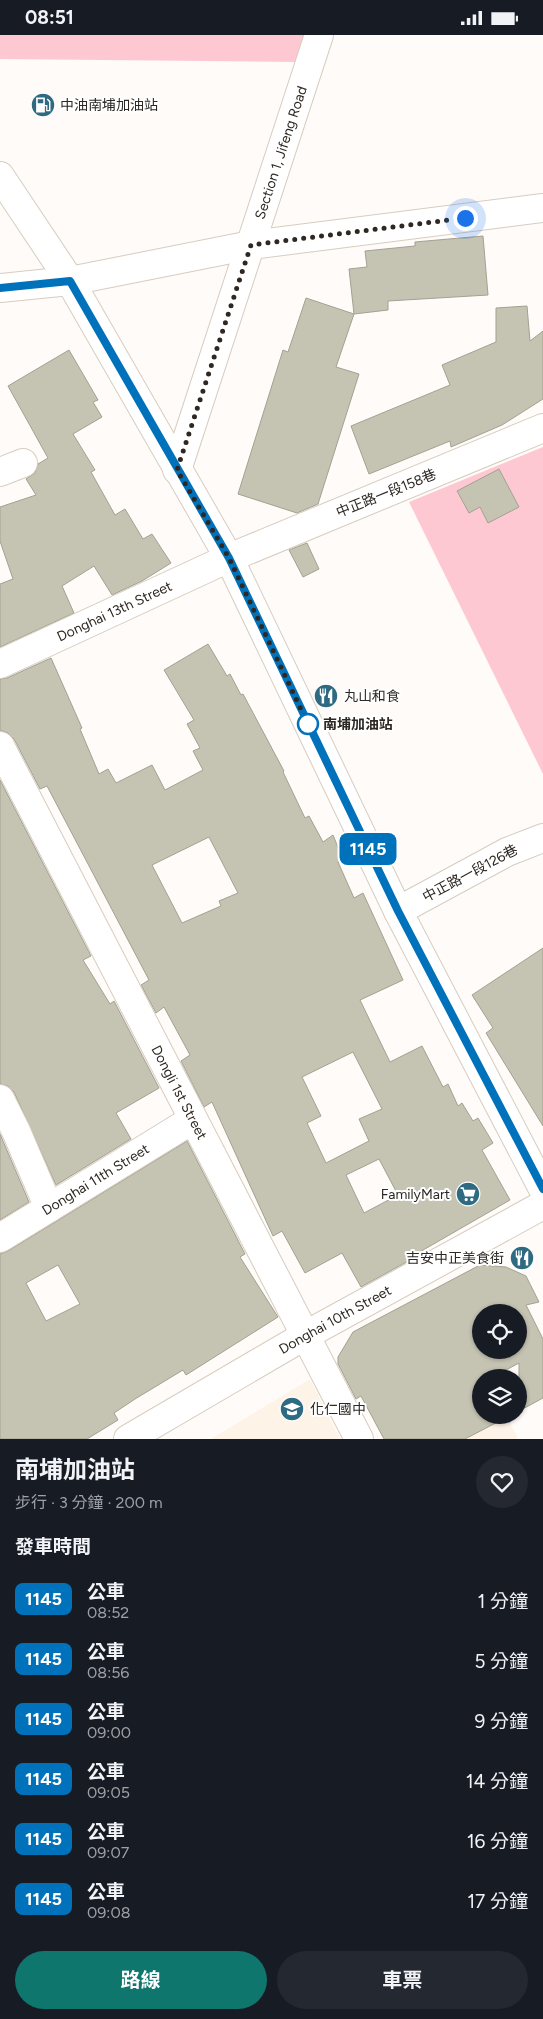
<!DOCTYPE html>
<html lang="zh-TW">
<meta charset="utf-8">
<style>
body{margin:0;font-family:Figtree,"Noto Sans TC",sans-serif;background:#242831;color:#f1f3f6;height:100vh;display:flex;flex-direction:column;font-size:19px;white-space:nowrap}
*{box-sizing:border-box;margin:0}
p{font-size:16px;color:#9ea1a6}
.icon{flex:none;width:28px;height:28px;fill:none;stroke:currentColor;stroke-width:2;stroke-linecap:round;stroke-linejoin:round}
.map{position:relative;height:1404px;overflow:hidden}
.panel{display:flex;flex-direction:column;background:#171b24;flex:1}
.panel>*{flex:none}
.badge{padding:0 10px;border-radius:8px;font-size:18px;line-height:32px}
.fabs{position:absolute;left:472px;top:1269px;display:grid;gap:10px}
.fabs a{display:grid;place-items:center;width:55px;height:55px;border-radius:50%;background:#171b24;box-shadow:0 1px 4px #0004;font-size:25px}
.you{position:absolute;width:25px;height:25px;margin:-12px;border:4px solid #fff;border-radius:50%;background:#1a73e8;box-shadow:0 0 0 8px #1a73e833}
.map>.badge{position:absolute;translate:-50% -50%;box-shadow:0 0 0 2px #fff}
h2{padding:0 15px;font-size:19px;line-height:45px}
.round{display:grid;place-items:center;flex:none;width:52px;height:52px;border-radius:26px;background:#242831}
.head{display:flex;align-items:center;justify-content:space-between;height:85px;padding:0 15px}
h1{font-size:24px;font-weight:700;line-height:38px}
.cta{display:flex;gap:10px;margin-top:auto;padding:10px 15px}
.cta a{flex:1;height:58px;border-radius:30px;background:#0f766e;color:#fff;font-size:20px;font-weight:700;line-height:58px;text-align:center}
.cta a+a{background:#242831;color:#f1f3f6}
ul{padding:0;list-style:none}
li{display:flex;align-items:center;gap:15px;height:60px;padding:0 15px}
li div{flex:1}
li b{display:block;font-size:19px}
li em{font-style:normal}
li .badge{min-width:55px;font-weight:700;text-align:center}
.status{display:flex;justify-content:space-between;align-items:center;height:35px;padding:0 25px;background:#171b24;direction:ltr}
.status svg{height:14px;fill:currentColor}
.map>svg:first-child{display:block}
</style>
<div class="status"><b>08:51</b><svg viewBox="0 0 49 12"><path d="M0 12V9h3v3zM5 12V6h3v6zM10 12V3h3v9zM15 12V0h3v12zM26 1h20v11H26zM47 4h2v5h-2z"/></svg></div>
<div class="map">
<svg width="543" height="1404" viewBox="0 0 543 1404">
<rect width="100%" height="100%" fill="#fefbf8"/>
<!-- built -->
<path fill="#fef3e7" d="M310,1344l30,60h-129z
M481,1367v13h25l12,24h-106z"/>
<!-- green -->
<path fill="#fec8d3" d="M0,0h304l-9,27 -295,-3z
M543,412v327l-134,-272z"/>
<!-- building -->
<path fill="#c5c3b2" stroke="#a3a191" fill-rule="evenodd" d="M483,201l5,59 -100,6v9l-34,4 -5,-45 18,-2 -2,-16 50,-5v-4z
M306,263l48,16 -18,53 23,7 -41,130 -21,9 -59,-19 45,-144 5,2z
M527,271l3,35 13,-10v68l-41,26 -51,22 -1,-6 -81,33 -18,-48 99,-41 -8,-20 54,-23v-34z
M69,315l29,50 -5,2 9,15 -29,17 22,36 -4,2 24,43 10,-6 18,30 9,-5 19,29 -29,18 -30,14 -18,-29 -32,20 12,27 -74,34v-63l13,-5 -13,-38v-34l36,-12 -10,-16 9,-6 3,-9 10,-6 -40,-72z
M499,434l20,38 -31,16 -8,-16 -11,6 -12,-22z
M307,508l12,26 -16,8 -14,-27z
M208,609l19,32 3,-2 11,21 2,-1 41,77 -1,1 22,46 4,-2 14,26 10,-7 10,25 -5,2 16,36 9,-5 40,87 -43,20 30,62 32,-16 21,41 5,-3 10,22 4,-3 11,18 5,-3 15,25 -11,7 28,50 -99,57 1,2 -51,28 -19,-34 -37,20 -23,-42 -9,5 -61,-134 -8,5 -23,-46 9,-6 -26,-48 -8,6 -15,-28 8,-5 -102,-194 -7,3 -26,-50 -6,-6 -8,-3v-51l7,-1 44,-20 31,70 -2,1 19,45 9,-5 8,14 36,-18 13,25 38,-20 -10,-19 7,-3 -13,-24 7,-4 -30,-50zM209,802l29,56 -19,8 2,5 -39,17 -30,-58zM353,1017l29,57 -23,10 10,22 -43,22 -19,-40 14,-7 -19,-39zM379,1124l19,36 -34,18 -18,-38z
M0,745l91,176 -8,4 27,44 4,-3 45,87 -43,25 15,26 -75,46 -42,-93 -6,-6 -8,-2z
M543,913v178l-57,-93 7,-5 -21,-33z
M0,1099l29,68 -29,18z
M187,1106l58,113 -5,3 38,60 -92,58 -3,-5 -48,29 -21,14 4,7 -31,19h-87v-185l8,-3zM58,1230l22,39 -34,17 -20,-38z
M480,1230l26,2 20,9 13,26 -13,3 17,34v59l-24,13v-48l-26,14h-12v38h30l-46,24h-81l-23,-43 -5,3 -18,-35v-7l15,-25zM481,1278h38v37h-38z"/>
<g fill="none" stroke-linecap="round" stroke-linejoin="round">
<!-- minor casing -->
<g stroke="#d8ccbf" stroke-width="30">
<g id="minor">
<path d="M0,141l70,105 181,-36 292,-37"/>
<path d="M0,437l23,-9"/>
<path id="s1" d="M0,629l229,-106 314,-130"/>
<path id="s2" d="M0,711l359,693"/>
<path d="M398,876l109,-59 36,-14"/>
<path d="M0,1064l16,32 33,77"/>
<path id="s3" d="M0,1203l192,-118"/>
<path id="s4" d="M128,1404l178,-104 237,-130"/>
</g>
</g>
<!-- major casing -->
<g stroke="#d8ccbf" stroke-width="30">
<g id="major">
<path d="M0,253l70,-7 159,277 169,353 145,278"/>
<path id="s5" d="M177,435l142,-435"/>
</g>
</g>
<!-- minor -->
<use href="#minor" stroke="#fff" stroke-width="28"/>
<!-- major -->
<use href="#major" stroke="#fff" stroke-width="28"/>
</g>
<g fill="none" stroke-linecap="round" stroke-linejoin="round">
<!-- line casing -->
<g stroke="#fff" stroke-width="11">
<path id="line" d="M0,253l70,-7 159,277 169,353 145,278"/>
</g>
<!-- line -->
<use href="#line" stroke="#0072bc" stroke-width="8"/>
<!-- walk -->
<path stroke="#2d2823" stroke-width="5" stroke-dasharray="0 9" d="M308,689l-79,-166 -52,-88 74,-225 214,-27"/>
</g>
<!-- icons -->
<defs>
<g id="fuel-disc" transform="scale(1.25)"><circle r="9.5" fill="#2e6a81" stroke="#fff"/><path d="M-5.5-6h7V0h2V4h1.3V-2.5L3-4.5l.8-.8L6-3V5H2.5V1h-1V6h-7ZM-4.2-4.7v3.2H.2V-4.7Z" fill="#fff"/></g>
<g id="restaurant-disc" transform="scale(1.25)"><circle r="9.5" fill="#2e6a81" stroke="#fff"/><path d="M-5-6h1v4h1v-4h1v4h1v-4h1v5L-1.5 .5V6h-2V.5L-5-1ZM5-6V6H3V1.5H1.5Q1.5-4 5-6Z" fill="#fff"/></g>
<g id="supermarket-disc" transform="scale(1.25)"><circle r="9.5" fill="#2e6a81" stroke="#fff"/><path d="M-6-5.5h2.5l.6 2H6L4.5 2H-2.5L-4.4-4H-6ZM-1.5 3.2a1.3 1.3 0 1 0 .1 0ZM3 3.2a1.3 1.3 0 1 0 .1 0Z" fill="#fff"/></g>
<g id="school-disc" transform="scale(1.25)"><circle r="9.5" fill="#2e6a81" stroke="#fff"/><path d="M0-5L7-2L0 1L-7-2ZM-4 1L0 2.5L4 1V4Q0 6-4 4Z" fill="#fff"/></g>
</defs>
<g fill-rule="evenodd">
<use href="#fuel-disc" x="43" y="70"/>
<use href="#restaurant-disc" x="326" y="661"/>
<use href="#supermarket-disc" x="468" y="1159"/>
<use href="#restaurant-disc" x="522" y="1223"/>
<use href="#school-disc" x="292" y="1374"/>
</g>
<!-- markers -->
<circle fill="#fff" stroke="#0072bc" stroke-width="2.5" cx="308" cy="689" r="10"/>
<g text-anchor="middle" stroke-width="4" stroke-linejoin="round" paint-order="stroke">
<!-- poi labels -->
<g font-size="14" fill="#2d2823" stroke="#fff" text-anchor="start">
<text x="60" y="75">中油南埔加油站</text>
<text x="344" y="666">丸山和食</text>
<text x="450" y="1164" text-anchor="end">FamilyMart</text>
<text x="504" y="1228" text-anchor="end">吉安中正美食街</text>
<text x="310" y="1379">化仁國中</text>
</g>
<!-- street labels -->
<g font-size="14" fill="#2d2823" stroke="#fff">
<text dy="5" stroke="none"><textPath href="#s5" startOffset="334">Section 1, Jifeng Road</textPath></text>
<text transform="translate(386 458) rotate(-22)" y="5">中正路一段158巷</text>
<text dy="5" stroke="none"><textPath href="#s1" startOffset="126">Donghai 13th Street</textPath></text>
<text transform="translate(470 838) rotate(-28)" y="5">中正路一段126巷</text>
<text dy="5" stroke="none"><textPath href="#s2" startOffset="390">Dongli 1st Street</textPath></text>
<text dy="5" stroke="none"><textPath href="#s3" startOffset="112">Donghai 11th Street</textPath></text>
<text dy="5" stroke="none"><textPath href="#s4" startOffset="239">Donghai 10th Street</textPath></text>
</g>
<!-- stop labels -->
<g font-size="14" font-weight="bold" fill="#2d2823" stroke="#fff" text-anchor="start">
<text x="323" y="694">南埔加油站</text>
</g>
</g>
</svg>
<div class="fabs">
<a><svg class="icon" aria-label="locate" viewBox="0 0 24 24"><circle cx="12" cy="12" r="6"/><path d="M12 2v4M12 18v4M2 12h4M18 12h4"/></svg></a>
<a><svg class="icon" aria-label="layers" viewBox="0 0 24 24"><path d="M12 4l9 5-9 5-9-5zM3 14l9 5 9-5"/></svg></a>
</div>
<div class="you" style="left:465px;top:183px"></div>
<b class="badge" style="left:368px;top:814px;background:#0072bc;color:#fff">1145</b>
</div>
<section class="panel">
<div class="head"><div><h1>南埔加油站</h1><p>步行 · 3 分鐘 · 200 m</p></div><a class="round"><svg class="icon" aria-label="heart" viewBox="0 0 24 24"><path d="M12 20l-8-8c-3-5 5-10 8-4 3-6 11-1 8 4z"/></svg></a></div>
<h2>發車時間</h2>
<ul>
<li><span class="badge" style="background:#0072bc;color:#fff">1145</span><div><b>公車</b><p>08:52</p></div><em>1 分鐘</em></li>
<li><span class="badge" style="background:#0072bc;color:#fff">1145</span><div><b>公車</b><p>08:56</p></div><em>5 分鐘</em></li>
<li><span class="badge" style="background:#0072bc;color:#fff">1145</span><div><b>公車</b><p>09:00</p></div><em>9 分鐘</em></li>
<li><span class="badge" style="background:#0072bc;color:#fff">1145</span><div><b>公車</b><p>09:05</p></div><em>14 分鐘</em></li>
<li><span class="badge" style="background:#0072bc;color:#fff">1145</span><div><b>公車</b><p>09:07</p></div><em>16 分鐘</em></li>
<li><span class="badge" style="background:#0072bc;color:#fff">1145</span><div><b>公車</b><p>09:08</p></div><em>17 分鐘</em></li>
</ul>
<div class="cta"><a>路線</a><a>車票</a></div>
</section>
